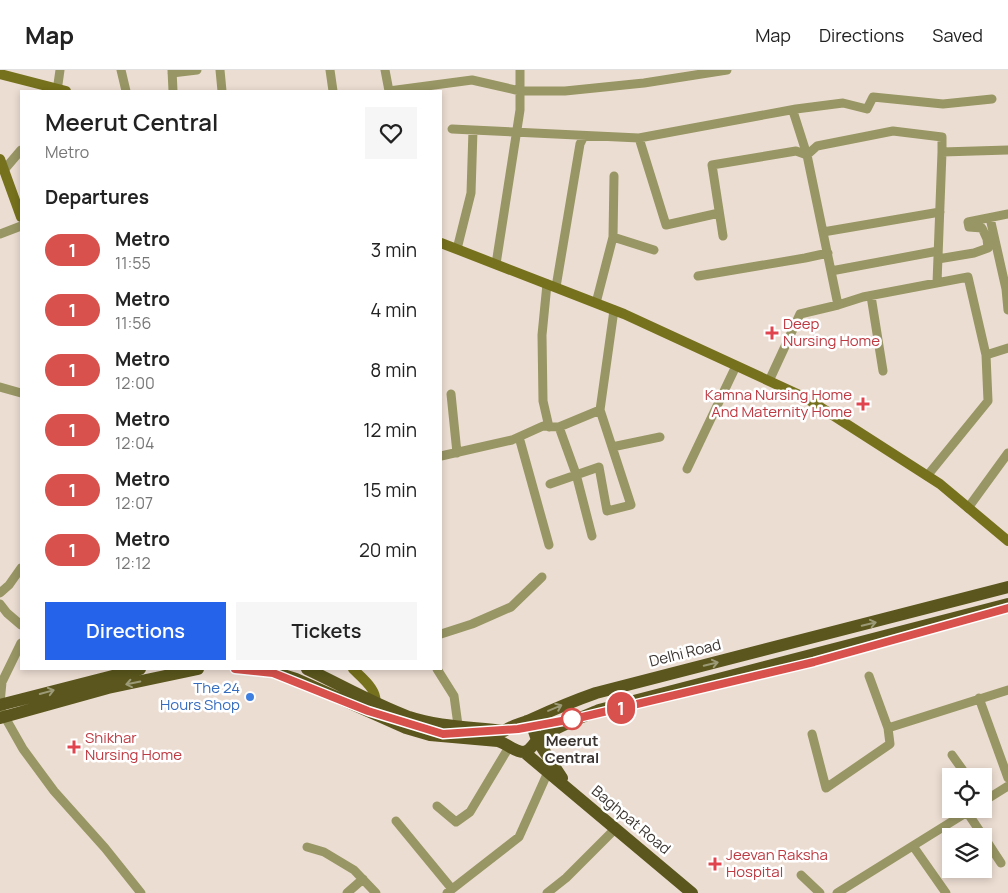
<!DOCTYPE html>
<style>
body{margin:0;font-family:Manrope,sans-serif;background:#f6f6f6;color:#222;height:100vh;display:flex;flex-direction:column;font-size:19px;white-space:nowrap}
*{box-sizing:border-box;margin:0}
p{font-size:16px;color:#767676}
.icon{flex:none;width:28px;height:28px;fill:none;stroke:currentColor;stroke-width:2;stroke-linecap:round;stroke-linejoin:round}
.map{position:relative;flex:1;overflow:hidden}
.details{position:absolute;left:20px;top:20px;width:422px;height:580px;display:flex;flex-direction:column;background:#fff;border-radius:0px;box-shadow:0 2px 8px #0003}
.details>*{flex:none}
.badge{padding:0 10px;border-radius:16px;font-size:18px;line-height:32px}
.tools{position:absolute;left:942px;top:698px;display:grid;gap:10px}
.tools a{display:grid;place-items:center;width:50px;height:50px;border-radius:0px;background:#fff;box-shadow:0 2px 8px #0003;font-size:25px}
.map>.badge{position:absolute;translate:-50% -50%;box-shadow:0 0 0 2px #fff}
h2{padding:0 25px;font-size:19px;line-height:45px}
.round{display:grid;place-items:center;flex:none;width:52px;height:52px;border-radius:0px;background:#f6f6f6}
.overview{display:flex;align-items:center;justify-content:space-between;height:85px;padding:0 25px}
h1{font-size:24px;font-weight:600;line-height:38px}
.action{display:flex;gap:10px;margin-top:auto;padding:10px 25px}
.action a{flex:1;height:58px;border-radius:0px;background:#2563eb;color:#fff;font-size:20px;font-weight:600;line-height:58px;text-align:center}
.action a+a{background:#f6f6f6;color:#222}
ul{padding:0;list-style:none}
li{display:flex;align-items:center;gap:15px;height:60px;padding:0 25px}
li div{flex:1}
li b{display:block;font-size:19px}
li em{font-style:normal}
li .badge{min-width:55px;font-weight:700;text-align:center}
header{display:flex;align-items:center;gap:30px;box-sizing:border-box;height:70px;padding:0 25px;background:#fff;border-bottom:1px solid #e0e0e0}
header strong{font-size:24px}
nav{display:flex;gap:28px;margin-inline-start:auto;font-size:18px}
.map>svg:first-child{display:block}
</style>
<header>
<strong>Map</strong>
<nav><a>Map</a><a>Directions</a><a>Saved</a></nav>
</header>
<div class="map">
<svg width="1008" height="823" viewBox="0 0 1008 823">
<rect width="100%" height="100%" fill="#ecddd2"/>
<g fill="none" stroke-linecap="round" stroke-linejoin="round">
<!-- street -->
<path stroke="#989664" stroke-width="9" d="M121,0l5,21
M172,0l1,21
M220,0l2,21
M330,0l3,21
M385,0l4,21 83,-11 48,11h45l79,-8 83,-13
M172,3l25,-3
M57,21l3,-21
M452,59l187,9 157,-29 47,-6 24,6 6,-12 70,7 49,-5
M639,68l27,87 53,-12
M4,100l17,-20
M990,148l16,71 2,21
M823,162l117,-20
M0,164l21,-8
M723,166l-11,-71 84,-14 11,4 10,-9 76,-15 49,6v15
M613,167l41,13
M457,179l14,-56 2,-63
M938,189l36,-6 14,-5 -1,-9 -5,-11 -13,-1 -1,-5 40,-8
M496,194l24,-154v-40
M831,201l107,-20
M698,206l107,-18 23,-5
M937,213l5,-131 66,-2
M547,214l-5,51 1,66 6,26
M556,217l24,-143 4,-8
M871,226l12,75
M596,233l17,-66 1,-61
M838,235l25,-8 105,-20 18,78
M769,311l31,-67 38,-9 -31,-150 -14,-44
M0,317l21,6
M451,324l6,59
M559,357l17,47 16,62
M519,367l30,108
M612,377l48,-10
M441,386l71,-16 31,-14 16,1 41,-17 14,-100
M687,399l49,-103
M927,406l61,-75 -2,-46 22,-7
M550,414l49,-17 8,44 24,-6 -31,-95
M968,438l40,-55
M0,523l9,-8 12,-17
M0,534l7,9 14,12
M441,564l31,-10 39,-17 31,-30
M437,599l17,27 4,29
M869,606l19,52 120,-38
M979,628l29,80
M0,633l2,-21 19,-39
M2,642l21,37 31,42 51,57 36,45
M812,664l14,54 64,-44 -2,-16
M952,685l15,21
M984,731l24,-15
M437,736l19,16 14,-10 39,-65
M967,742l16,24
M396,751l56,68
M984,767l17,26
M913,776l33,47
M307,777l17,5 30,18 22,23
M801,805l19,18
M347,823l16,-14
M447,823l72,-56 29,-65
M547,823l19,-15 49,-49
M837,823l135,-84"/>
<!-- secondary -->
<path stroke="#76711c" stroke-width="10" d="M0,4l66,17
M0,89l21,58
M441,173l183,71 182,84 134,86 68,57
M353,599c9,9 28,23 21,38"/>
<!-- primary -->
<path stroke="#5a561d" stroke-width="12" d="M264,599l32,10 110,49 24,7 68,6c10,3 16,11 26,11l168,141
M307,599c34,16 67,35 102,48 29,10 64,10 95,14 9,-6 17,-7 26,-11 22,-10 43,-19 66,-27l412,-106
M0,635l140,-36
M0,648l108,-30 90,-19
M527,651l6,7 4,12 25,38
M524,682c8,-2 8,-8 14,-12 13,-12 45,-23 61,-30l409,-106"/>
</g>
<!-- one-way arrows -->
<defs><path id="oneway-shaft" d="M-6 0H5M1.5-3L5.5 0L1.5 3" fill="none" stroke-width="1.6" stroke-linecap="round" stroke-linejoin="round" transform="scale(1.25)"/></defs>
<g stroke="#9c9a77">
<use href="#oneway-shaft" transform="translate(869 554) rotate(-14)"/>
<use href="#oneway-shaft" transform="translate(711 594) rotate(-14)"/>
<use href="#oneway-shaft" transform="translate(133 613) rotate(168)"/>
<use href="#oneway-shaft" transform="translate(47 622) rotate(-15)"/>
<use href="#oneway-shaft" transform="translate(555 638) rotate(-23)"/>
</g>
<g fill="none" stroke-linecap="round" stroke-linejoin="round">
<!-- line casing -->
<g stroke="#fff" stroke-width="11">
<path id="line" d="M235,599l38,4 95,38 75,23 75,-5 60,-11 236,-56 194,-54"/>
</g>
<!-- line -->
<use href="#line" stroke="#d8514d" stroke-width="8"/>
</g>
<!-- markers -->
<g fill="#e0444e" stroke="#fff" stroke-width="2">
<path d="M769.5 255.5h5v5h5v5h-5v5h-5v-5h-5v-5h5z"/>
<path d="M860.5 326.5h5v5h5v5h-5v5h-5v-5h-5v-5h5z"/>
<path d="M71.5 669.5h5v5h5v5h-5v5h-5v-5h-5v-5h5z"/>
<path d="M712.5 786.5h5v5h5v5h-5v5h-5v-5h-5v-5h5z"/>
</g>
<circle fill="#3f7fe0" stroke="#fff" stroke-width="2" cx="250" cy="627" r="5"/>
<circle fill="#fff" stroke="#d8514d" stroke-width="2.5" cx="572" cy="649" r="10"/>
<g text-anchor="middle" stroke-width="5" stroke-linejoin="round" paint-order="stroke">
<!-- health labels -->
<g font-size="15" fill="#be3a42" stroke="#fff" text-anchor="start">
<text x="783" y="259">Deep<tspan x="783" dy="17">Nursing Home</tspan></text>
<text x="852" y="330" text-anchor="end">Kamna Nursing Home<tspan x="852" dy="17">And Maternity Home</tspan></text>
<text x="85" y="673">Shikhar<tspan x="85" dy="17">Nursing Home</tspan></text>
<text x="726" y="790">Jeevan Raksha<tspan x="726" dy="17">Hospital</tspan></text>
</g>
<!-- street labels -->
<g font-size="15" fill="#3b3531" stroke="#fff">
<text transform="translate(685 583) rotate(-14)" y="5">Delhi Road</text>
<text transform="translate(631 750) rotate(40)" y="5">Baghpat Road</text>
</g>
<!-- shop labels -->
<g font-size="15" fill="#366cbe" stroke="#fff" text-anchor="end">
<text x="240" y="623">The 24<tspan x="240" dy="17">Hours Shop</tspan></text>
</g>
<!-- stop labels -->
<g font-size="15" font-weight="bold" fill="#3b3531" stroke="#fff">
<text x="572" y="676">Meerut<tspan x="572" dy="17">Central</tspan></text>
</g>
</g>
</svg>
<div class="tools">
<a><svg class="icon" aria-label="locate" viewBox="0 0 24 24"><circle cx="12" cy="12" r="6"/><path d="M12 2v4M12 18v4M2 12h4M18 12h4"/></svg></a>
<a><svg class="icon" aria-label="layers" viewBox="0 0 24 24"><path d="M12 4l9 5-9 5-9-5zM3 14l9 5 9-5"/></svg></a>
</div>
<b class="badge" style="left:621px;top:638px;background:#d8514d;color:#fff">1</b>
<section class="details">
<div class="overview"><div><h1>Meerut Central</h1><p>Metro</p></div><a class="round"><svg class="icon" aria-label="heart" viewBox="0 0 24 24"><path d="M12 20l-8-8c-3-5 5-10 8-4 3-6 11-1 8 4z"/></svg></a></div>
<h2>Departures</h2>
<ul>
<li><span class="badge" style="background:#d8514d;color:#fff">1</span><div><b>Metro</b><p>11:55</p></div><em>3 min</em></li>
<li><span class="badge" style="background:#d8514d;color:#fff">1</span><div><b>Metro</b><p>11:56</p></div><em>4 min</em></li>
<li><span class="badge" style="background:#d8514d;color:#fff">1</span><div><b>Metro</b><p>12:00</p></div><em>8 min</em></li>
<li><span class="badge" style="background:#d8514d;color:#fff">1</span><div><b>Metro</b><p>12:04</p></div><em>12 min</em></li>
<li><span class="badge" style="background:#d8514d;color:#fff">1</span><div><b>Metro</b><p>12:07</p></div><em>15 min</em></li>
<li><span class="badge" style="background:#d8514d;color:#fff">1</span><div><b>Metro</b><p>12:12</p></div><em>20 min</em></li>
</ul>
<div class="action"><a>Directions</a><a>Tickets</a></div>
</section>
</div>
